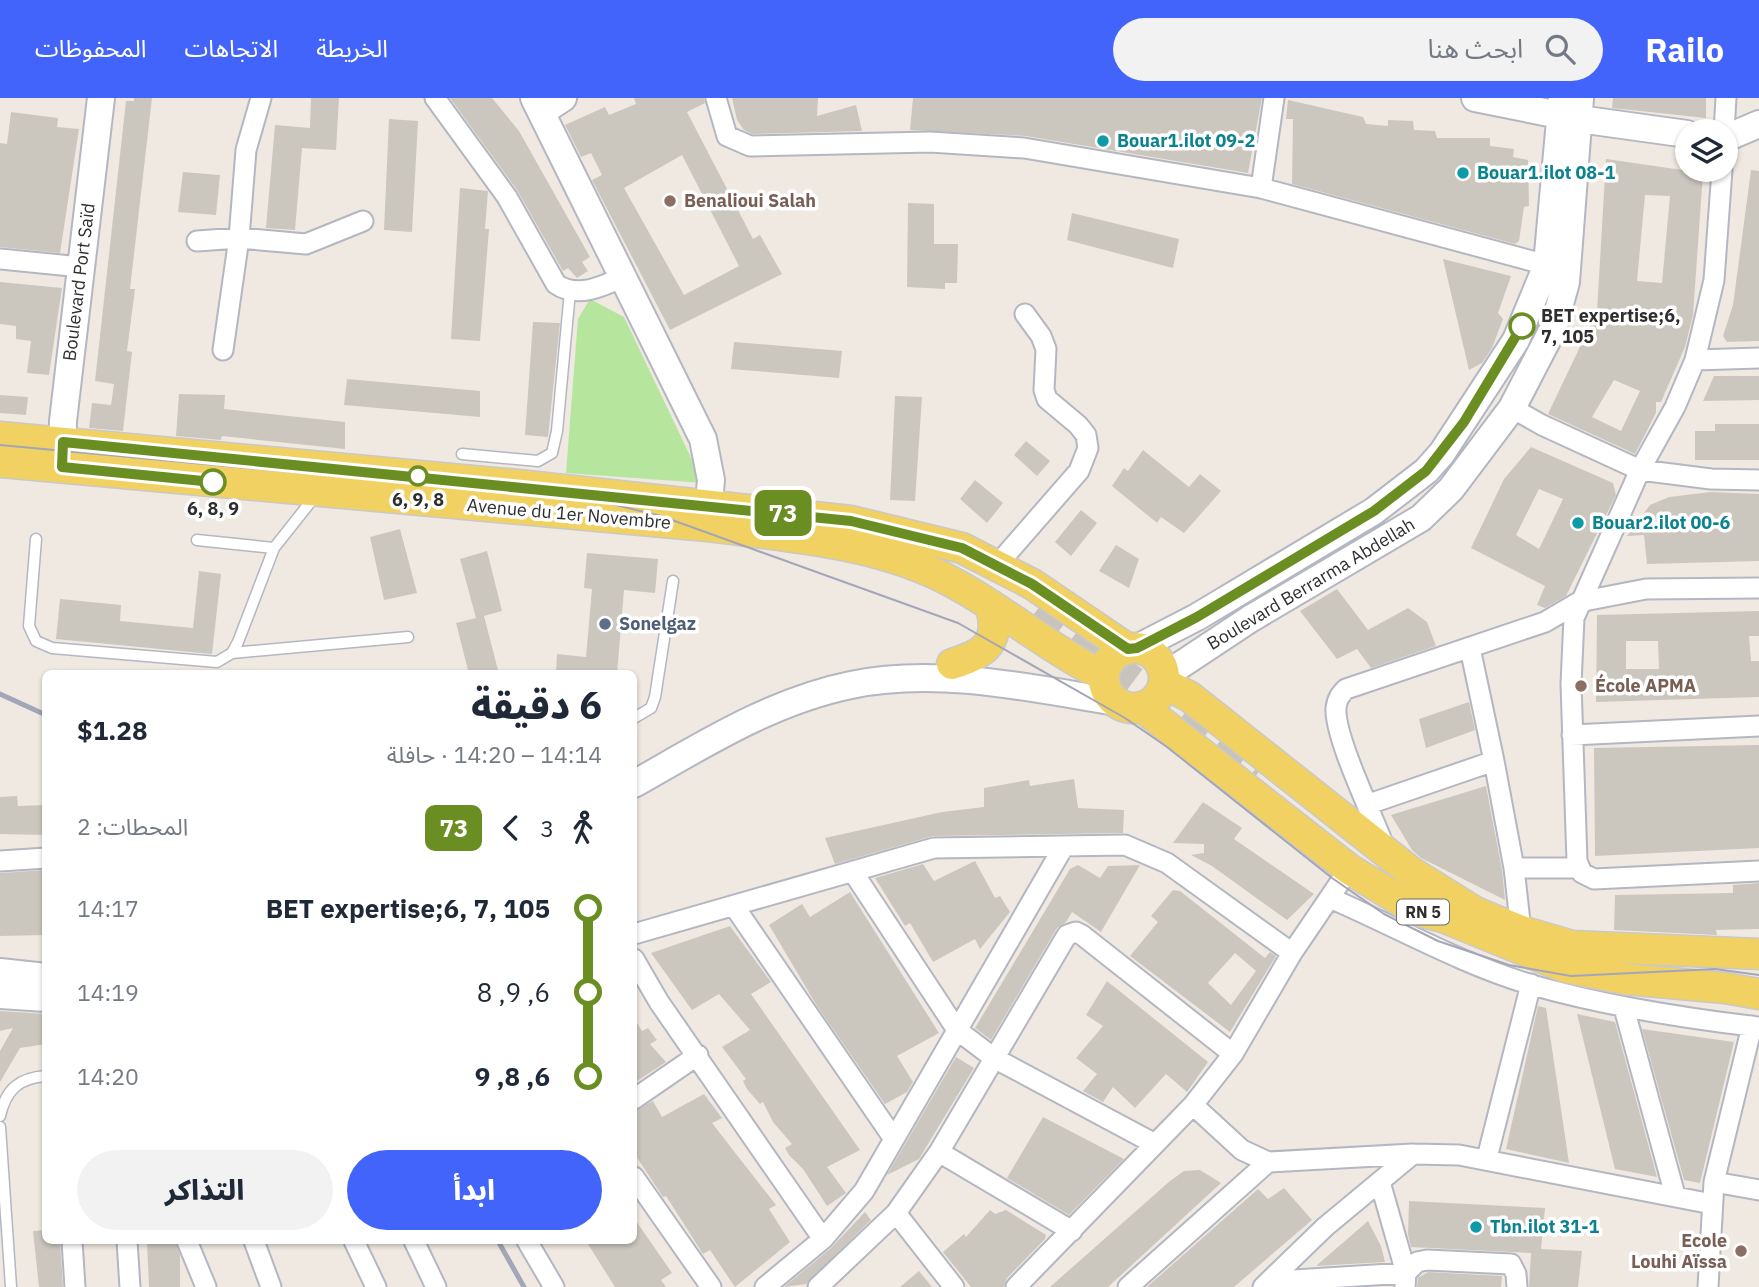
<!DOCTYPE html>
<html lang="ar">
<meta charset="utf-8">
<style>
body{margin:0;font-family:"IBM Plex Sans","Noto Sans Arabic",sans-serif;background:#f2f2f3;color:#1f2937;direction:rtl;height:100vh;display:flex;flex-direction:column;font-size:26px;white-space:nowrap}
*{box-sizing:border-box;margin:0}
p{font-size:23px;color:#747a83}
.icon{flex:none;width:38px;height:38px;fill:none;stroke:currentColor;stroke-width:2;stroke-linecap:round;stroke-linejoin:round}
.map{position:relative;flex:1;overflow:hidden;direction:ltr}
.side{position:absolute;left:42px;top:572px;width:595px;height:574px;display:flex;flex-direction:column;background:#fff;border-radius:10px;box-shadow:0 2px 5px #0004;direction:rtl}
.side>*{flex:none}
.badge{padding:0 14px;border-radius:10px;font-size:24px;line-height:46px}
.controls{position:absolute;left:1675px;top:21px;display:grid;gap:14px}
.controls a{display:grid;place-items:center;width:63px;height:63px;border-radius:50%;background:#fff;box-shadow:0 2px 5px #0004;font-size:35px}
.map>.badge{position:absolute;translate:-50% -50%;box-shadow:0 0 0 4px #fff}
.legs{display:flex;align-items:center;gap:10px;height:77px;padding:0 35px;font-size:23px}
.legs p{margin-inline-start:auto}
.summary{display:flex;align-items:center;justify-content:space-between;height:119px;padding:0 35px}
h1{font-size:38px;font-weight:800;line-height:52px}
.action{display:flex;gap:14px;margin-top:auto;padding:14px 35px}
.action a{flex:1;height:80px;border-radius:42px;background:#4264fb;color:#fff;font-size:28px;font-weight:800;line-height:80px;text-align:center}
.action a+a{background:#f2f2f3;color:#1f2937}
ul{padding:0 35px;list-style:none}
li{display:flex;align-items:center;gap:24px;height:84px;font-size:26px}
li i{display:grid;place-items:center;width:10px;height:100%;margin:0 9px;background:currentColor}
li i::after{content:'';width:18px;height:18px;margin:-9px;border:5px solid;border-radius:50%;background:#fff}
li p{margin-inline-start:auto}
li:first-child i{background:linear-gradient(#0000 50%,currentColor 0)}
li:last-child i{background:linear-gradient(currentColor 50%,#0000 0)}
header{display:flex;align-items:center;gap:42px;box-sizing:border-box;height:98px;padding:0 35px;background:#4264fb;color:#fff}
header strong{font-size:33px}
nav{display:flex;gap:38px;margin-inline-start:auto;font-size:24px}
.search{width:490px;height:63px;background:#f2f2f3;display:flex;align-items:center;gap:18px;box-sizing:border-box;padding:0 24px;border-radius:38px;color:#747a83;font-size:26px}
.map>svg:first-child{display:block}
</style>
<header>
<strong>Railo</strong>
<div class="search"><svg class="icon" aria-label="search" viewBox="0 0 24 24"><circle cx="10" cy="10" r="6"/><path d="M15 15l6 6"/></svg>ابحث هنا</div>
<nav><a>الخريطة</a><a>الاتجاهات</a><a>المحفوظات</a></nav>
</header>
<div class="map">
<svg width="1759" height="1189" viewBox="0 0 1759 1189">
<rect width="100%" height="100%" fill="#efe9e1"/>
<!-- green -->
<path fill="#b6e59e" d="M590,201l34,18 79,166 -137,-10 12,-154z"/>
<!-- building -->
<path fill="#cbc7bf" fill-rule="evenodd" d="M134,0h18l-22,191h5l-8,62 5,1 -9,79 -34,-3 3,-25 19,2 3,-21 -19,-3 31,-280h8z
M311,0h28l-3,52 -34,-2 -7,82 -29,-2 9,-103 35,3z
M450,0h42l27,33 71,126 -8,5 6,9 -11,7 -9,-10 -5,3 -46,-81z
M634,0h70l1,5 -18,9 66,127 7,-4 22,39 -112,56 -78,-150 10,-5 -11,-22 -10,4 -16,-32 40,-18 4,8 27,-11zM682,57l57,111 -55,29 -60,-107z
M732,0h86l-1,18 39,-11 6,26 -110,3 -8,-4 -7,-10z
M913,0h349l-14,75 -222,-37 -116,-6z
M1613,0h93v20l-94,-10z
M1288,2l75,17 3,7 22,2v-6l25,1 1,9 21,1 2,7h53v8l24,3 -1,8 15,3 1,46 -5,1 -5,34 -4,3 -223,-60 1,-65h-7z
M11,14l47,6 -1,9 22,2 -19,124 -60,-6v-104l7,1z
M389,21l29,2 -6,111 -28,-2z
M1606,61l97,14 -10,142 -8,32 -24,55h-5v11l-21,41 -87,-40 49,-103zM1645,97l25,1 -8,87 -25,-2zM1614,282l26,11 -19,40 -29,-14z
M1751,72l8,1v170l-32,1 -4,-6 10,-31z
M183,74l37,3 -4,40 -38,-3z
M460,90l28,3 -3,38h4l-9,112 -29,-2z
M908,105l26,1v40h24l-1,39h-12v6l-38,-2z
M1072,115l107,26 -6,29 -106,-28z
M1443,161l68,17 -13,37 5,6 -11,29 -10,15 -13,7z
M0,184l62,6 -13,87 -22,-2 4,-32 -15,-2v-13l-16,-2z
M533,224l27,1 -12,114 -23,-2z
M734,244l108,9 -3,27 -108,-9z
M1714,278h45v24l-56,1z
M347,281l133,12v26l-136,-12z
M179,296l46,1 -1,14 121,13v27l-123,-13 -1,4 -45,-4z
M0,297l28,2 -2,18 -26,-2z
M895,298l27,1 -7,104 -25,-1z
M1715,326h44v36h-64v-29h20z
M1026,343l24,20 -13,15 -23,-21z
M1531,349l82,36 3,12 -50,101 -21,12 -8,-3 8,-19 -74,-38 33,-69zM1539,391l24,10 -24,50 -23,-14z
M1143,352l46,37 11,-13 21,17 -37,42 -23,-16 -4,6 -45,-37 12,-18 4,3z
M975,382l28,23 -16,20 -27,-24z
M1711,394l48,2v67l-112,3 -3,-29 -17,1 23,-31 19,-8z
M1081,412l16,13 -26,33 -16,-14z
M400,431l17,64 -33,7 -14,-63z
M1116,447l23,14 -10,29 -30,-17z
M487,453l15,60 -18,5 15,58h-30l-13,-51 20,-5 -16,-59z
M587,455l71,6 -3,34 -31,-3 -7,84h-61l1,-20 29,3 6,-68 -8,-1z
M199,473l22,3 -9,80 -156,-15 4,-40 61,6 -1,16 73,7z
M1337,491l31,41 40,-22 19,14 9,24 -65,22 -14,-19 -20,10 -37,-48z
M1759,513v25h-10l2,25h8v36l-163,5 1,-87zM1626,543h32l1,28h-33z
M1469,604l6,28 -49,18 -7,-29z
M1759,647v103l-164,8 -1,-108z
M1074,681l4,29 46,2 -1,23 -190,3 -98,28 -10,-26 117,-26 42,-5v-19l45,-8 1,6z
M1486,688l16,84 3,30 -84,-42 -9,-8 -21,-35z
M17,698l1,10 28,-1v30l-46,-1v-37z
M1203,704l39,26 -8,11 80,55 -27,26 -75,-54 -21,-11 13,-2v-9l-31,-1z
M975,763l20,37 5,-2 10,16 -30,37 -5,-10 -42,23 -23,-39 -5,3 -30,-48 48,-14 11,17z
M1078,767l22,13 8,-12 32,-1 -39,67 -29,-20 -6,10 -9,6 -66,112 -16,-12 95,-159z
M46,772v65l-46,1v-63z
M1759,785v46l-43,1 1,5 -103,-5 1,-35 118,-2v-8z
M1173,792l7,1 85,67 5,-6 6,4 -46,76 -100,-76 28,-34 -7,-6zM1235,855l21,18 -25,34 -23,-22z
M850,794l89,141 -42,23 16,26 -6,10 -22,12 -68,-98 -48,-81 33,-21 8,13z
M730,828l41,56 -20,12 109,156 -33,17 19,26 -19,13 -24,-37 -14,-14 -4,-7 7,-4 -19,-22 -10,-20 -3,2 -13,-15 -4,-8 3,-2 -24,-32 28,-17 -31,-36 -27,16 -41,-57z
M1107,883l101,81 -21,30 -21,-18 -31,34 -22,-21 -10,15 -20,-11 14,-17 -21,-16 27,-32 -17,-11z
M1538,908l8,2 23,155 -63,-14z
M0,913l46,3v30l-26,4 -20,34v-31l13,-23 -13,3z
M1577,916l38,8 42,155 -42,-8z
M634,920l8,13 6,-3 9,12 -7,4 16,18 -32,21z
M1642,931l92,13 -34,141 -16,-3z
M956,959l18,11 -55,91 -32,16z
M704,996l18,24 -10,5 64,82 -7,4 21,33 -55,45 -25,-37 -7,4 -37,-58 -3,1 -27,-41 -2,-13v-32l19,-10 9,16z
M1043,1019l81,42 -55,56 -62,-37z
M1200,1072l21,13 -113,104h-58l120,-106 14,-10z
M1284,1090l28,32 -78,67h-87l111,-98 10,10z
M1409,1103l136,7 -4,41 41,2 -4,36h-49l2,-34 -120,-6 -3,-13z
M990,1112l5,4 11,-4 40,25 -1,4 -38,39 -3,9h-33l-28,-35 21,-18 2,3z
M865,1114l6,8 -65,64 -22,3 47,-39z
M634,1120l38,55 -11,7 5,7h-51l-29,-46h48z
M1368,1123l13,25 4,16 -69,4z
M46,1132v11h14l3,46h-24l-6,-56z
M147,1143h28l5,14v32h-31z
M919,1173l13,16h-32z
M1428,1174l74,4 -1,11h-84l1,-9z"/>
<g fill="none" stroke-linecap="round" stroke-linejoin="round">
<!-- primary-tunnel -->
<path stroke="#c8c4bd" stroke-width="30" stroke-dasharray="30 15" stroke-linecap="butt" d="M1037,512l221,163"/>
<!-- lane casing -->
<g stroke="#b4b7c1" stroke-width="13">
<path id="lane" d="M462,356l76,7 14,-8 5,-22 13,-140
M36,441l-7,87 7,15 16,7 165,14 15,-9 6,-11 36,-94 42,-53
M197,442l77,8
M232,555l176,-16
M634,620l17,-10 4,-11 18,-116
M0,1018c6,-27 19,-38 46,-40
M0,1029l11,160"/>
</g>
<!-- street casing -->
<g stroke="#b4b7c1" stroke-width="23">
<path id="street" d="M435,0l72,99 49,87c21,15 48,2 69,-8
M716,0l11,38 23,10 180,-4 94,6 237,40 286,77
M1724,33l2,-33
M1722,72l-8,110 -19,80 -20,47 -35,63 -66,148 -3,66 6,177 5,12 12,6 165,-8
M1261,90l13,-90
M197,143l42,-3 7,-88 15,-52
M0,161l81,8
M223,252l16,-112 67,6 57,-23
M1695,262l64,-2
M1512,310l30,17 98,45 71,9 48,1
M997,467l82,-94 9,-23 -2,-13 -8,-10 -31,-26 -3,-9 2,-41 -5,-13 -16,-22
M1572,637l187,-9
M1494,663l20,107 7,63
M1369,706l125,-43 -24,-113
M1386,753c-12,-33 -52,-114 -50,-143 1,-9 4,-13 10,-19l199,-67 34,-20 67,-13 113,-1
M0,763l46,-3
M1514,770h64
M853,774l104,158 37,28 161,86
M1330,800c67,29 131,66 202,87 74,21 150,33 227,42
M734,808l160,233
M634,836l300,-86 191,-3 42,18 125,90
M634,861l25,43 164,237
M1624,910l51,187
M634,1001l64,-44
M1193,1007l49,45 26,12 145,-8 46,1 253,49
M939,1054l133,79
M1487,1060l44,-174
M634,1079l77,110
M1380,1084l26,91 -1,14
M1714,1084l45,8
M896,1115l58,74
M72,1143l3,46
M127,1143l3,46
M187,1143l19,46
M254,1143l17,46
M354,1143l22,46
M414,1143l22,46
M527,1143l27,46
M1273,1180l21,2 112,-7 11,-11 10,-2 84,4 5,10 1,13
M765,1189l58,-48 41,-48 200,-345
M818,1189l78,-74 43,-61 128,-217 9,-3 6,3 151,119
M1016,1189l177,-182 40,-51 59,-101 57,-84
M1128,1189l140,-125
M1263,1189l62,-60 88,-73
M1708,1189l6,-105 38,-156"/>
</g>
<!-- secondary casing -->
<g stroke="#b4b7c1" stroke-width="30">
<path id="secondary" d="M534,0l169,341 8,41 -4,44
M1475,0l104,21 108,15
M543,13l20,-13
M1726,40l33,-14
M62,364l1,-41 38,-323
M1137,550l60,-31 177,-106 52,-40 16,-18 74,-113 31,-75 15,-167
M1164,578l86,-57 171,-101 30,-29 61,-81 41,-79 13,-47 14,-184
M634,686c69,-39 138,-83 217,-99 86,-18 180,3 265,17
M0,874l46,5
M0,897l46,3"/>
</g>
<!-- primary casing -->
<g stroke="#c9c9c9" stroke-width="33">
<path id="primary" d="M0,339l518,48 333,36 111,27 70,36 96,65
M0,364l707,64c75,10 158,15 229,48 59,28 109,73 168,102
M1104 580a30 30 0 1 1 60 0a30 30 0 1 1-60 0Z
M952,566c33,-10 50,-22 38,-59
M1164,585l26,14 221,175 64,40 46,19 51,15 187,8
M1142,609l207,162 67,41 27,7 122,50 60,12 100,9 34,6"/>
</g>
<!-- lane -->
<use href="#lane" stroke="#fff" stroke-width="10"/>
<!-- street -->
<use href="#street" stroke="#fff" stroke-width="19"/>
<!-- secondary -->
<use href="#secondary" stroke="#fff" stroke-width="26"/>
<!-- primary -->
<use href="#primary" stroke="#f2d163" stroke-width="30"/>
<!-- tram -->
<path stroke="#a3a6b8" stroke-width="2" d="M0,347l595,55 66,16 297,107 167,95 42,29 165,131 52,36 54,27 71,24 62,11 144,-7 44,6"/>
<!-- rail -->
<path stroke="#a3a6b8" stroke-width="5" d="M0,596l46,21
M498,1143l26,46"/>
</g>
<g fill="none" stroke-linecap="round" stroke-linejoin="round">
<!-- line-1 casing -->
<g stroke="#fff" stroke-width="16">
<path id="line-1" d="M213,384l-151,-15 1,-25 788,79 111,27 70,36 96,65 9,-1 60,-31 177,-106 52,-40 38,-49 58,-96"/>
</g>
<!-- line-1 -->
<use href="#line-1" stroke="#6b8e23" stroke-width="10"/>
</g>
<!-- markers -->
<g fill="#0f9aa8" stroke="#fff" stroke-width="2.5">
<circle cx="1103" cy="43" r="7"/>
<circle cx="1463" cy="75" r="7"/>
<circle cx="1578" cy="425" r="7"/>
<circle cx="1476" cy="1129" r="7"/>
</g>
<g fill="#8d6e63" stroke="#fff" stroke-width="2.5">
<circle cx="670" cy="103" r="7"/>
<circle cx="1581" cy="588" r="7"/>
<circle cx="1741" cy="1153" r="7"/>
</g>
<g fill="#fff" stroke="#6b8e23" stroke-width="3.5">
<circle cx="1522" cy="228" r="12"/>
<circle cx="418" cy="378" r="9"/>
<circle cx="213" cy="384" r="12"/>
</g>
<circle fill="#5c6f8a" stroke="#fff" stroke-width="2.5" cx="605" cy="526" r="7"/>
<g text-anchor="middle" stroke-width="7" stroke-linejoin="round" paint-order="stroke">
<!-- shield labels -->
<rect fill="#fff" stroke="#6d6d6d" stroke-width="2" x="1397" y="801.5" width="52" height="25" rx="5"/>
<g font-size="16" font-weight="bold" fill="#2e2e2e">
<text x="1423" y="820">RN 5</text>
</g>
<!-- culture labels -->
<g font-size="18" font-weight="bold" fill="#0d838f" stroke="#fff" text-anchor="start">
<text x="1117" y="49">Bouar1.ilot 09-2</text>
<text x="1477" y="81">Bouar1.ilot 08-1</text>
<text x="1592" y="431">Bouar2.ilot 00-6</text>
<text x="1490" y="1135">Tbn.ilot 31-1</text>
</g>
<!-- education labels -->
<g font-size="18" font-weight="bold" fill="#785e54" stroke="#fff" text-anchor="start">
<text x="684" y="109">Benalioui Salah</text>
<text x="1595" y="594">École APMA</text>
<text x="1727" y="1149" text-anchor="end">Ecole<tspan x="1727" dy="21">Louhi Aïssa</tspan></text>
</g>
<!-- street labels -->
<g font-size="18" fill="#2e2e2e" stroke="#fff">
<text transform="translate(79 184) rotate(-83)" y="6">Boulevard Port Saïd</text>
<text transform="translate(569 416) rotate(5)" y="6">Avenue du 1er Novembre</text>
<text transform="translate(1311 486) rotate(-31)" y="6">Boulevard Berrarma Abdellah</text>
</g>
<!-- stop labels -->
<g font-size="18" font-weight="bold" fill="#2e2e2e" stroke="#fff">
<text x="1541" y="224" text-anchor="start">BET expertise;6,<tspan x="1541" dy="21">7, 105</tspan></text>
<text x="418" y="408">6, 9, 8</text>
<text x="213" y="417">6, 8, 9</text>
</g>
<!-- service labels -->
<g font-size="18" font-weight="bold" fill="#4e5e75" stroke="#fff" text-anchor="start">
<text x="619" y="532">Sonelgaz</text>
</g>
</g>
</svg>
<div class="controls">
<a><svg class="icon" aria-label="layers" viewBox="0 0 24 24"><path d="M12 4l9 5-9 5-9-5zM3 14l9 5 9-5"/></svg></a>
</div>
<b class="badge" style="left:783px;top:415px;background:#6b8e23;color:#fff">73</b>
<section class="side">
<div class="summary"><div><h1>6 دقيقة</h1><p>14:14 – 14:20 · حافلة</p></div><b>$1.28</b></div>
<div class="legs"><svg class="icon" aria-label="walk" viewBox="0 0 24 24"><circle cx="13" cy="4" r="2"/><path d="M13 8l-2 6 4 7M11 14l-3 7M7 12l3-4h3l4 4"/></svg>3<svg class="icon" aria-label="back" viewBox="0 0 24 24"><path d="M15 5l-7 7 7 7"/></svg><b class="badge" style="background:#6b8e23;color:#fff">73</b><p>المحطات: 2</p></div>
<ul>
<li><i style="color:#6b8e23"></i><b>BET expertise;6, 7, 105</b><p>14:17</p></li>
<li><i style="color:#6b8e23"></i><span>6, 9, 8</span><p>14:19</p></li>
<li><i style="color:#6b8e23"></i><b>6, 8, 9</b><p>14:20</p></li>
</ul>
<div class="action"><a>ابدأ</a><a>التذاكر</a></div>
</section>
</div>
